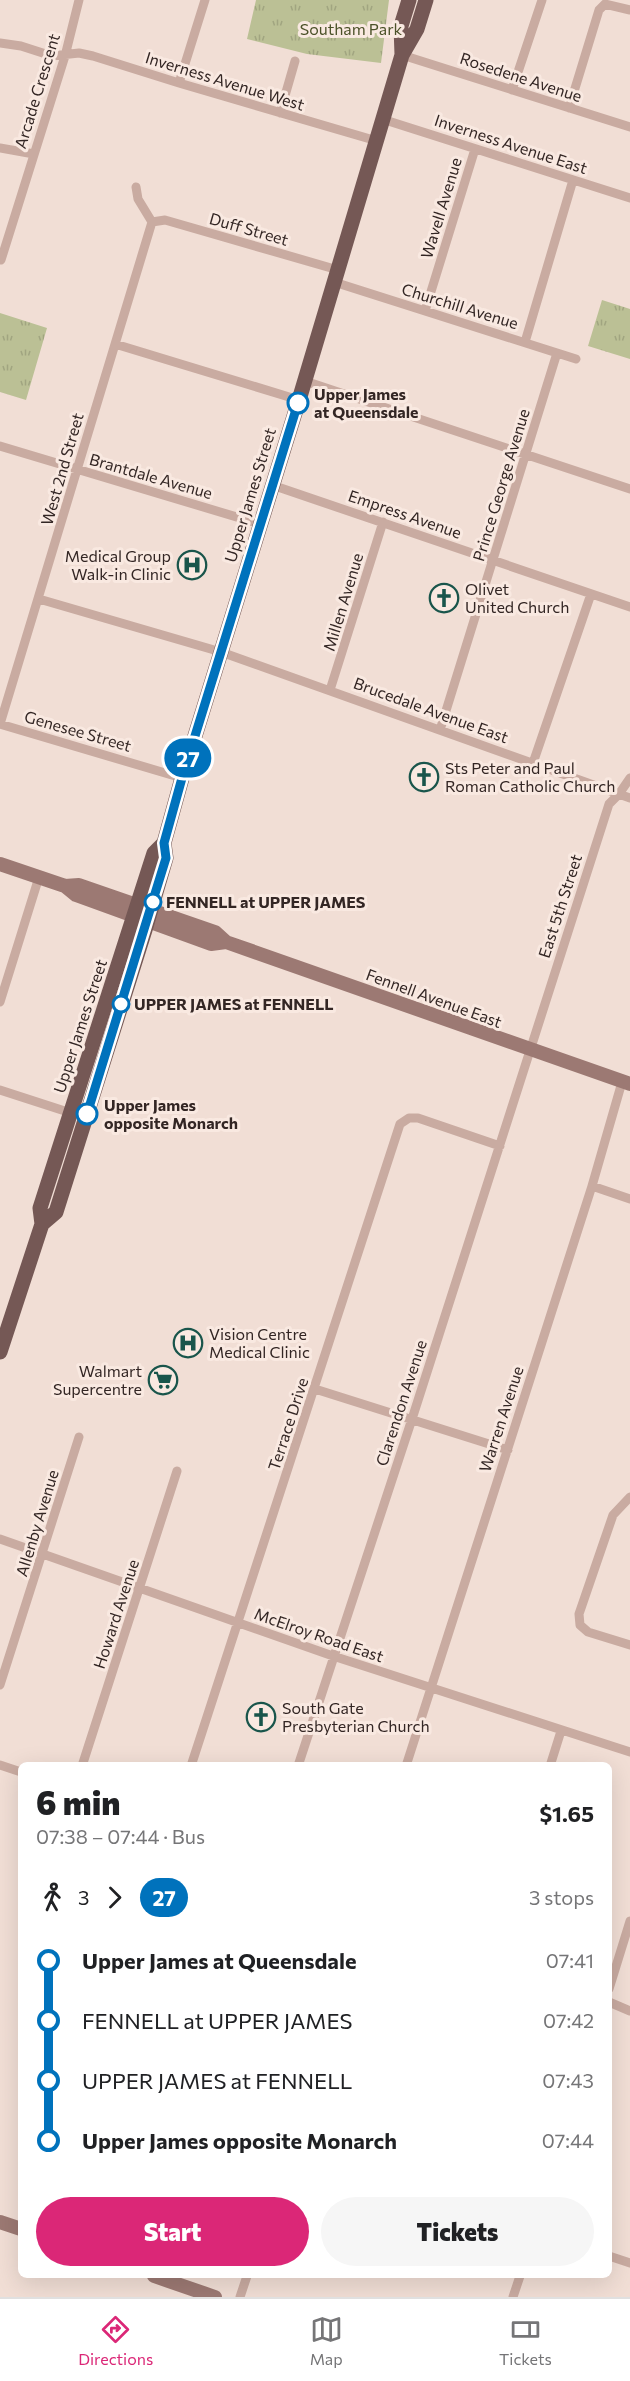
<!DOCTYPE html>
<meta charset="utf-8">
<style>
body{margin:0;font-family:Commissioner,sans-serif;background:#f6f6f6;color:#202124;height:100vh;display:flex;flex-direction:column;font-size:22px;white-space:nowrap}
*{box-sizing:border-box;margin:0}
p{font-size:20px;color:#757577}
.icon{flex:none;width:33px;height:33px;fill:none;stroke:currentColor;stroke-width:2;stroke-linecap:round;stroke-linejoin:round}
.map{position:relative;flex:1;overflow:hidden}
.drawer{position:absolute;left:18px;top:1762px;width:594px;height:516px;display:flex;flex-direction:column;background:#fff;border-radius:9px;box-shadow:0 6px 24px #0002}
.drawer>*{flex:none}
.badge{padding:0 12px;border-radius:20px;font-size:21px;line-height:39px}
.map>.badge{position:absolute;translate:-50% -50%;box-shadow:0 0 0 3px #fff}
.legs{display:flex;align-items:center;gap:9px;height:66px;padding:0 18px;font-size:20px}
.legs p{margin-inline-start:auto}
.headline{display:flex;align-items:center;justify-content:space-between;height:102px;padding:0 18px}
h1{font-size:33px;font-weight:800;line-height:45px}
.button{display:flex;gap:12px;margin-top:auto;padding:12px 18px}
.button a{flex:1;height:69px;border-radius:36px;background:#db2777;color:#fff;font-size:24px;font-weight:800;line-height:69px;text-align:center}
.button a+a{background:#f6f6f6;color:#202124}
ul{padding:0 18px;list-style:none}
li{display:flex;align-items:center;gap:21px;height:60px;font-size:22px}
li i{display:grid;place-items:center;width:9px;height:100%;margin:0 8px;background:currentColor}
li i::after{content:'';width:15px;height:15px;margin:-8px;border:4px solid;border-radius:50%;background:#fff}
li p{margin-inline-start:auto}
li:first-child i{background:linear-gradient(#0000 50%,currentColor 0)}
li:last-child i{background:linear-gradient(currentColor 50%,#0000 0)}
.dock{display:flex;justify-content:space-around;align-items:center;height:84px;border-top:2px solid #e0e0e0;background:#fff;font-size:16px;color:#757577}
.dock a{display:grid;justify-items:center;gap:3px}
.dock .current{color:#db2777}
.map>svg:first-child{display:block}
</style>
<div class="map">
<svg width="630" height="2297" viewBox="0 0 630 2297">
<defs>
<pattern id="grass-tufts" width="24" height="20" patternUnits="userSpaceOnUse" patternTransform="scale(1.5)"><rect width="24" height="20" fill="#bbc095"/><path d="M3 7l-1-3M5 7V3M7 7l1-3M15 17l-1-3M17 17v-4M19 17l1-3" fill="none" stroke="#a1a580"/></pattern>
</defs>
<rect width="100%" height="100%" fill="#f1ded5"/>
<!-- grass -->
<path fill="url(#grass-tufts)" d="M256,0h133l-8,63 -74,-9 -60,-15z
M602,300l28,9v50l-42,-13z
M0,313l47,15 -21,72 -26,-8z"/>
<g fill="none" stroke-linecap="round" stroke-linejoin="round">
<!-- street -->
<path stroke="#c9aba1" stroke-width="9" d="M0,43l21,3 31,10 27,-3 14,3 86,27 198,58
M402,55l228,72
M179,83l26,-83
M512,90l30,-90
M569,108l30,-98 6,-6 25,6
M280,113l15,-52
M382,119l248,79
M0,148l34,6
M136,187l2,12 14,23
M152,222l13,-2 173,50
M1,260l64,-204 14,-56
M334,282l242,77
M425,311l50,-162
M525,342l48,-162
M115,344l184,56
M305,381l325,108
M0,446l260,78
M272,485l358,122
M39,599l182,53 409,146
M330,690l53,-168
M0,724l152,-502
M0,724l182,54
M440,730l117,-377
M533,763l58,-169
M0,1002l39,-125
M0,1090l71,23
M592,1186l38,13
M315,1389l193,61
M630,1497l-17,18 -34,99 1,11 8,7 42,13
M0,1539l333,117 297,96
M0,1685l79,-248
M0,1765l21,7
M82,1766l95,-295
M191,1766l209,-642 9,-6h9l82,28
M298,1766l114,-347 197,-615 10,-10 11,-16
M406,1766l186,-580 30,-104
M550,1766l11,-35
M609,1989l21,-68
M609,2002l21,9
M609,2256l21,7
M240,2297l7,-21
M513,2297l7,-21"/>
<!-- secondary -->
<path stroke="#9c7973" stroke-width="14" d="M0,864l65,22 11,9 135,49 15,-2
M65,886l14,-1 136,47 11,10 404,142
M0,2222l21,7
M154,2276l61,21"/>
<!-- primary -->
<path stroke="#755855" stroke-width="15" d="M402,55l-1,-29 8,-26
M42,1224l14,-12 89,-282 21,-72 -2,-15 18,-65 117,-378 103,-345 15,-26 9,-29
M0,1352l42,-128 -2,-16 114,-355 10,-10"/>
</g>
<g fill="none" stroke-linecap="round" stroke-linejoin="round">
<!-- line-1 casing -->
<g stroke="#fff" stroke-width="14">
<path id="line-1" d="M87,1114l79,-256 -2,-15 18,-65 116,-375"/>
</g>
<!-- line-1 -->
<use href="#line-1" stroke="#0072bc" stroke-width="9"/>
</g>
<!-- icons -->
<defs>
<g id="hospital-ring" transform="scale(1.5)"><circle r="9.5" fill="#f9e9e1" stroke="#19554b" stroke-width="1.5"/><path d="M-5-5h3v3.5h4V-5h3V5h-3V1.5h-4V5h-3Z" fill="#19554b"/></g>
<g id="church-ring" transform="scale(1.5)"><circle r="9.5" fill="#f9e9e1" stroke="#19554b" stroke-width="1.5"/><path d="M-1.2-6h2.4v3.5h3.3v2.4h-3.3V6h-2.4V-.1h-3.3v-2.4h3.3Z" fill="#19554b"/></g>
<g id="supermarket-ring" transform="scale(1.5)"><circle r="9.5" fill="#f9e9e1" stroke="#19554b" stroke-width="1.5"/><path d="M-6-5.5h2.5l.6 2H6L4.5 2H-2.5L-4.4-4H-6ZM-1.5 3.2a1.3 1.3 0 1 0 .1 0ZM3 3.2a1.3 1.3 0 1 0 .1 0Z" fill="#19554b"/></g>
</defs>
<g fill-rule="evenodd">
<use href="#hospital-ring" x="192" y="565"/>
<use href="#church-ring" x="444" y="598"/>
<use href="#church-ring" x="424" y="777"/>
<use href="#hospital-ring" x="188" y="1343"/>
<use href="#supermarket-ring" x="163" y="1380"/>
<use href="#church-ring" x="261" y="1717"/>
</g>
<!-- markers -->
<g fill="#fff" stroke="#0072bc" stroke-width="3">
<circle cx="298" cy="403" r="10"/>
<circle cx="153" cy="902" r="8"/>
<circle cx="121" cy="1004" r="8"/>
<circle cx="87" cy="1114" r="10"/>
</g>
<g text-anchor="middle" stroke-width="6" stroke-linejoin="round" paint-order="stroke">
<!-- park labels -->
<g font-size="16" fill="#4b5128" stroke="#f9e9e1">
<text x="351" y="35">Southam Park</text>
</g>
<!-- street labels -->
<g font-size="16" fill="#332624" stroke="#f9e9e1">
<text transform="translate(521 77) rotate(18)" y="6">Rosedene Avenue</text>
<text transform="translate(225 81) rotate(17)" y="6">Inverness Avenue West</text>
<text transform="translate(37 91) rotate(-73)" y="6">Arcade Crescent</text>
<text transform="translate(511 144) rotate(18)" y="6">Inverness Avenue East</text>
<text transform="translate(441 208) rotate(-73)" y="6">Wavell Avenue</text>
<text transform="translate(249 229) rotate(16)" y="6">Duff Street</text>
<text transform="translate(460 306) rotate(17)" y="6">Churchill Avenue</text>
<text transform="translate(62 469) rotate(-74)" y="6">West 2nd Street</text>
<text transform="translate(151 476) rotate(16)" y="6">Brantdale Avenue</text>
<text transform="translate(501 485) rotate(-73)" y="6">Prince George Avenue</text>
<text transform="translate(250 495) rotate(-73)" y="6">Upper James Street</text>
<text transform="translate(405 514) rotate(19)" y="6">Empress Avenue</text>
<text transform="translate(343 602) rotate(-73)" y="6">Millen Avenue</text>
<text transform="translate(431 710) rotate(20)" y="6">Brucedale Avenue East</text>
<text transform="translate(78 731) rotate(16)" y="6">Genesee Street</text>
<text transform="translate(560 906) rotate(-72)" y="6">East 5th Street</text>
<text transform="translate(434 998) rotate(20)" y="6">Fennell Avenue East</text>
<text transform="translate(80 1026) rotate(-72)" y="6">Upper James Street</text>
<text transform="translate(401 1403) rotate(-72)" y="6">Clarendon Avenue</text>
<text transform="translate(501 1419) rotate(-72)" y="6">Warren Avenue</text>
<text transform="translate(288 1424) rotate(-72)" y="6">Terrace Drive</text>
<text transform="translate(37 1523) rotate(-73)" y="6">Allenby Avenue</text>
<text transform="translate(116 1614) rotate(-72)" y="6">Howard Avenue</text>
<text transform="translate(319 1635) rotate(19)" y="6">McElroy Road East</text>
</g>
<!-- stop labels -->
<g font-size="16" font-weight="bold" fill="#332624" stroke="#f9e9e1" text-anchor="start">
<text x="314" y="400">Upper James<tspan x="314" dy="18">at Queensdale</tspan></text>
<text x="166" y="908">FENNELL at UPPER JAMES</text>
<text x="134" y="1010">UPPER JAMES at FENNELL</text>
<text x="104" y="1111">Upper James<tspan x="104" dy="18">opposite Monarch</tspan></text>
</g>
<!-- poi labels -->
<g font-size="16" fill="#332624" stroke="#f9e9e1" text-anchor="start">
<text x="171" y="562" text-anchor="end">Medical Group<tspan x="171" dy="18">Walk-in Clinic</tspan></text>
<text x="465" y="595">Olivet<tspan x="465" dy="18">United Church</tspan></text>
<text x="445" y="774">Sts Peter and Paul<tspan x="445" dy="18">Roman Catholic Church</tspan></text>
<text x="209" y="1340">Vision Centre<tspan x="209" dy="18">Medical Clinic</tspan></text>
<text x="142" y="1377" text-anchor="end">Walmart<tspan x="142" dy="18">Supercentre</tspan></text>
<text x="282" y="1714">South Gate<tspan x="282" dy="18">Presbyterian Church</tspan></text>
</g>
</g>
</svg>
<b class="badge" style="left:188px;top:758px;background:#0072bc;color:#fff">27</b>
<section class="drawer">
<div class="headline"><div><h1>6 min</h1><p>07:38 – 07:44 · Bus</p></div><b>$1.65</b></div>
<div class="legs"><svg class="icon" aria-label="walk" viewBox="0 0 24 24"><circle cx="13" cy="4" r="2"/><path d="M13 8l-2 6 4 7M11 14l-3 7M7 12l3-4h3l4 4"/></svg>3<svg class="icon" aria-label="forward" viewBox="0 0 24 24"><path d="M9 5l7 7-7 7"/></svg><b class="badge" style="background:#0072bc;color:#fff">27</b><p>3 stops</p></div>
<ul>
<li><i style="color:#0072bc"></i><b>Upper James at Queensdale</b><p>07:41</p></li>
<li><i style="color:#0072bc"></i><span>FENNELL at UPPER JAMES</span><p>07:42</p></li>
<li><i style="color:#0072bc"></i><span>UPPER JAMES at FENNELL</span><p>07:43</p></li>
<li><i style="color:#0072bc"></i><b>Upper James opposite Monarch</b><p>07:44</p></li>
</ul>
<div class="button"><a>Start</a><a>Tickets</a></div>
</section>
</div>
<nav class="dock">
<a class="current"><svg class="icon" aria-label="directions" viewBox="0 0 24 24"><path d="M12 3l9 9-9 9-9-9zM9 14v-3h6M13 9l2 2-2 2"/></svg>Directions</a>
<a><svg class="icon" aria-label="map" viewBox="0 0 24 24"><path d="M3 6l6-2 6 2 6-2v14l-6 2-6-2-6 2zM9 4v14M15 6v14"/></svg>Map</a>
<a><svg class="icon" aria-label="tickets" viewBox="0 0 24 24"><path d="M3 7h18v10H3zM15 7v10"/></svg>Tickets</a>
</nav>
